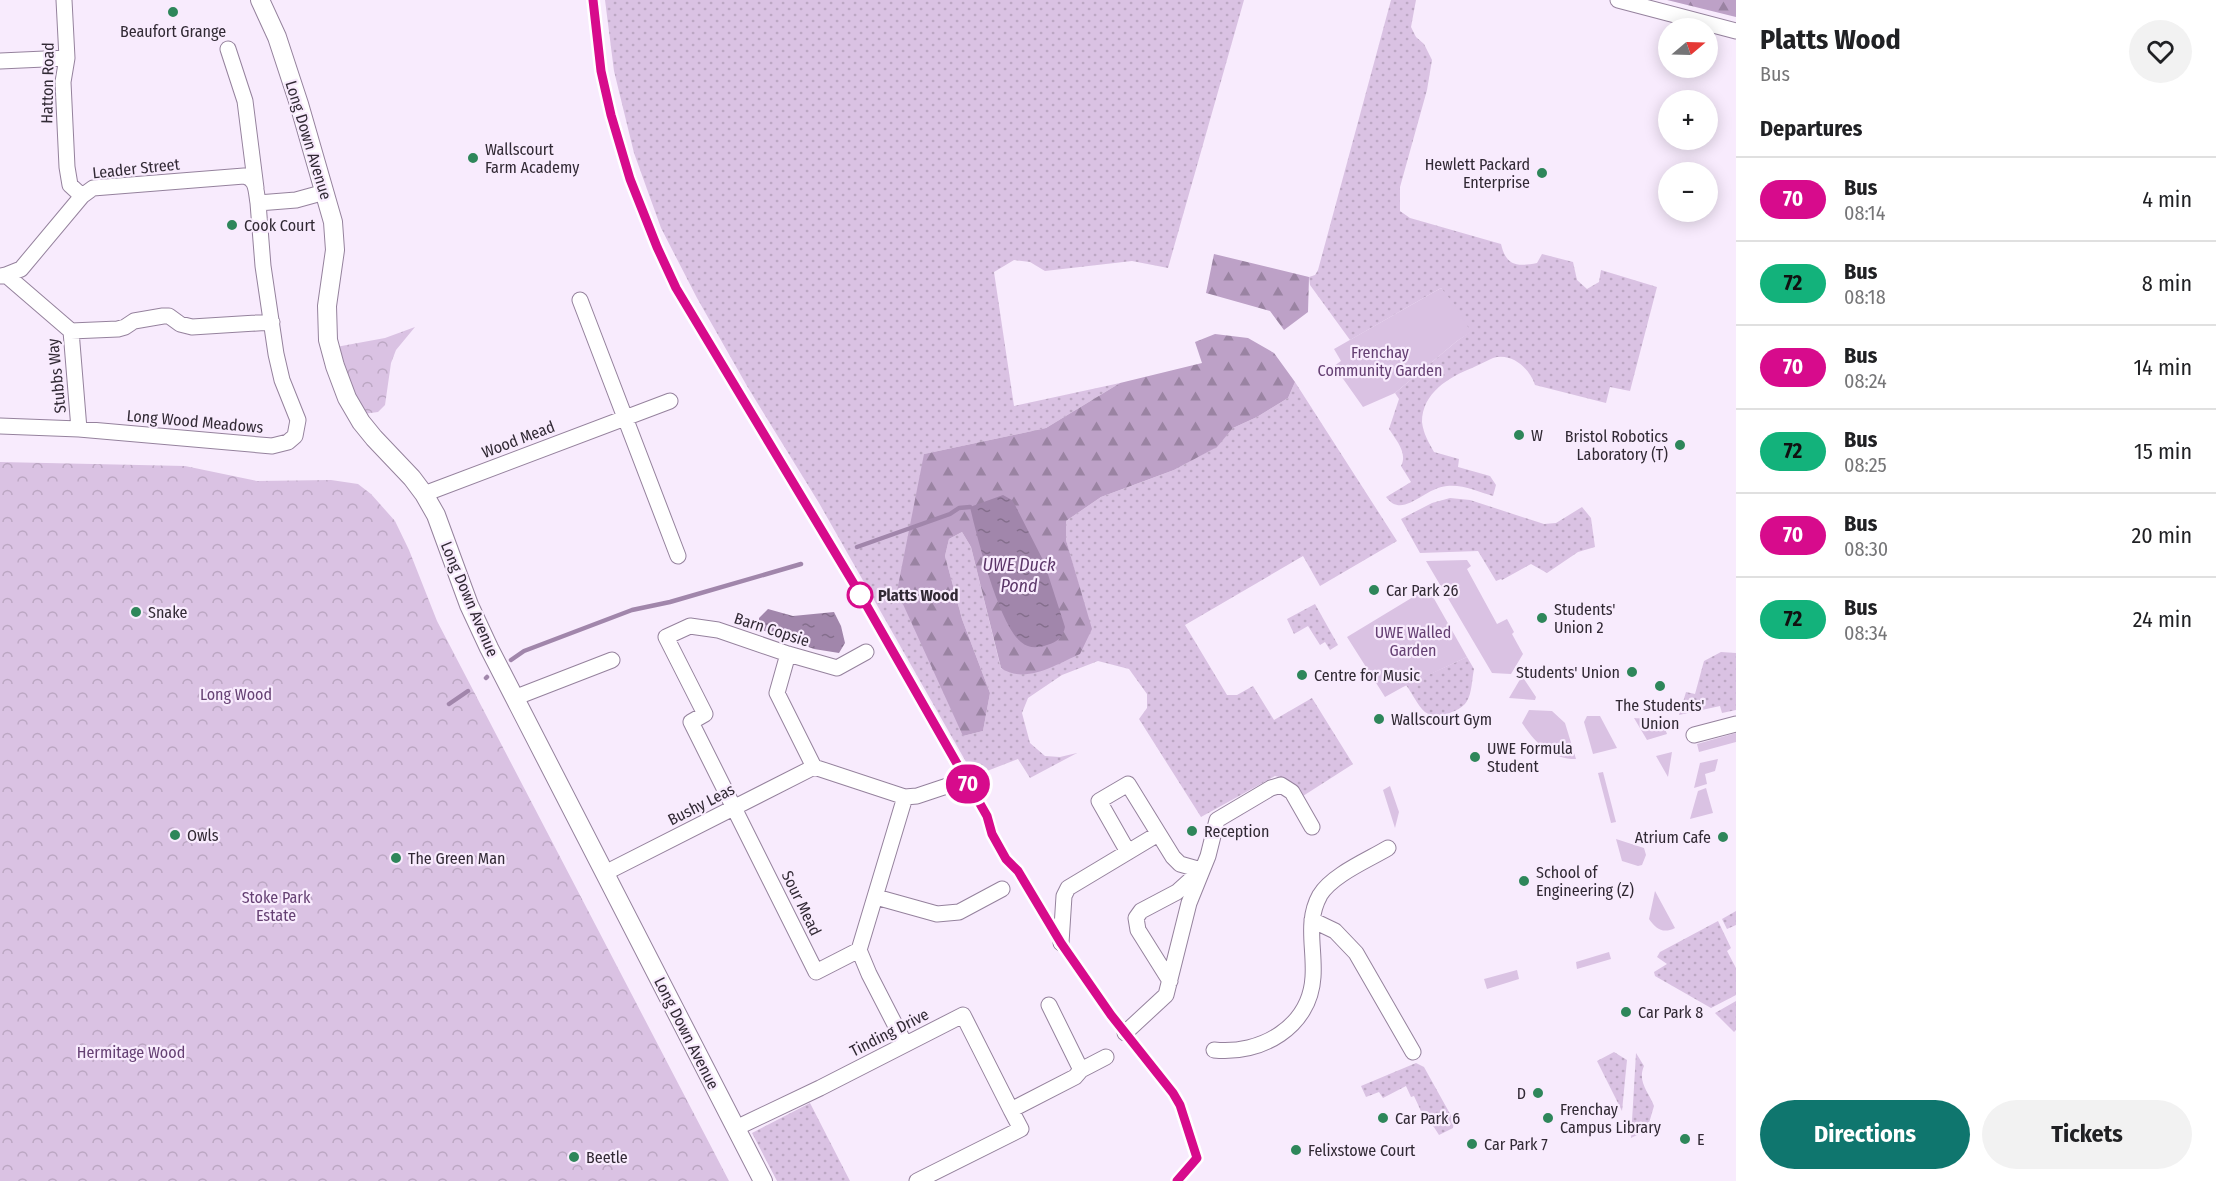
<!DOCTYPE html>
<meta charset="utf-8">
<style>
body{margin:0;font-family:"Fira Sans Condensed",sans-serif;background:#f2f2f2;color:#202124;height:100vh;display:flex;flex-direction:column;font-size:22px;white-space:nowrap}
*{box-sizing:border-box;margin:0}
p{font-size:20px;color:#757577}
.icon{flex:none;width:33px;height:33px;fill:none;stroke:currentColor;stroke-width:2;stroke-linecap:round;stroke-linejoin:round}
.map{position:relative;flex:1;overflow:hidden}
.panel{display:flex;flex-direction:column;background:#fff;width:480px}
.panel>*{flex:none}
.badge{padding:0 12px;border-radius:20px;font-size:21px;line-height:39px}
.needle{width:39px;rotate:71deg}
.fabs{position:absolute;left:1658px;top:18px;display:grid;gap:12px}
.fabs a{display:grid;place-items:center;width:60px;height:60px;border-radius:50%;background:#fff;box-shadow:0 3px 15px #0003;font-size:30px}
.map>.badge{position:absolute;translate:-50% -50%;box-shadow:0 0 0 3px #fff}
h2{padding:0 24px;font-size:22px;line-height:54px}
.round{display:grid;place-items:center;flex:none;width:63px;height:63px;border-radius:32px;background:#f2f2f2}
.summary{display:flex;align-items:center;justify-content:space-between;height:102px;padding:0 24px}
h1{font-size:28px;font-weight:700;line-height:45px}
.primary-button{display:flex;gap:12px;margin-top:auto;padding:12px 24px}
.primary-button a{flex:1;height:69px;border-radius:36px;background:#0f766e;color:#fff;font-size:24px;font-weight:700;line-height:69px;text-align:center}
.primary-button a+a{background:#f2f2f2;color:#202124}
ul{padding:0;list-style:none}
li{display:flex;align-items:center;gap:18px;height:84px;padding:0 24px;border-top:2px solid #e0e0e0}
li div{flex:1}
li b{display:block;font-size:22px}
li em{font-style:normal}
li .badge{min-width:66px;font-weight:700;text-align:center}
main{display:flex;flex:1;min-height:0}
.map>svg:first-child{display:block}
</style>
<main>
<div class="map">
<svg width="1736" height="1181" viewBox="0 0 1736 1181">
<defs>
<pattern id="grass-dots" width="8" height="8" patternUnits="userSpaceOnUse" patternTransform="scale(1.5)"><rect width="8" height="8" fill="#dac2e3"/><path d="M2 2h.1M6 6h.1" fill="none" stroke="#bca7c3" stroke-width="1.8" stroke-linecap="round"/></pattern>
<pattern id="forest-firs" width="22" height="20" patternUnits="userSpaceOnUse" patternTransform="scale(1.5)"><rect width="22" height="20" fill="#bda1c7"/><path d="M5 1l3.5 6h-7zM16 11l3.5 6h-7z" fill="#9a83a2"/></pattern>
<pattern id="park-crowns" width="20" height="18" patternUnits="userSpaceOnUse" patternTransform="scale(1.5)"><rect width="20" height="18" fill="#dac2e3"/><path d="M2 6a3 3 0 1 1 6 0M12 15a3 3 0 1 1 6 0" fill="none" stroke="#bca7c3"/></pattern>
<pattern id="water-ripples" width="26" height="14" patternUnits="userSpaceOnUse" patternTransform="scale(1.5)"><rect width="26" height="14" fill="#a186ab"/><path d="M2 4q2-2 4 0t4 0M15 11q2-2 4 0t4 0" fill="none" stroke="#846e8c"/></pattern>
</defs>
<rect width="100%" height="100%" fill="#f8ebfd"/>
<!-- grass -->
<path fill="url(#grass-dots)" d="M605,0h639l-76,268 -36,-7 -87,10 -15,-9 -16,-2 -20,12 20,134 106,-23 -74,45 -122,26 39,282 20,-5 7,-38 -28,-74 -17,-63 4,-17 13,-7 9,15 30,122 90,-40 -25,-89v-19l35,-24 73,-27 42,-23 17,-19 24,-11 31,-19 7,-16 102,159 -77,45 -17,-30 -118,69 42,70h10l16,-9 21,34 38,-22 41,66 -50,32c-8,-12 -14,-17 -28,-20l-74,41 -62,-98 8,-11v-14l-18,-25 -31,-8 -36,14 -34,23 -6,15 8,30 15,13 15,1 17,-4 -47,25 -12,-19 -44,17 -155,-273 -72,-117 -50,-88 -36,-70 -27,-75 -20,-82z
M1391,0h25l-5,27 5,10 8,7 8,16 -5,30 -27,97v24l10,7 91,26c5,22 16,23 36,19l5,-9 31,8 4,18 10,9 12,-7 2,-12 56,17 -27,104 -20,-4 -4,16 -71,-18c-5,-16 -23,-33 -42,-27 -7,3 -14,7 -21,10 -23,9 -50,25 -50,54 1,11 7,21 12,30l25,7 -1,8 32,9 6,9 -3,11c-14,-4 -31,-12 -46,-10 -24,2 -44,34 -61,11l25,-15 -10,-16c7,-13 -5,-26 -12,-37l10,-30 -4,-6 62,-52 13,-9 -29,-44 -91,52 -40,-55 -1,-8 6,-2 3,-5z
M1450,498l20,2 74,24 12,-1 26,-16 9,11 4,29 -17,5 -31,21 -16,-9 -29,16 -1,-1 -5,2 -18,-30 -58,2 -19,-34 31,-16z
M1315,604l23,41 -8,5 -5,-8 -5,3 -12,-19 -14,8 -7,-15z
M1721,652l15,1v57l-14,3 -2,-7 -41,9 7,-23 9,2 9,-33z
M1467,657l7,12c-2,9 -2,24 -7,32 -6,11 -31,19 -42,11 -7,-6 -13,-19 -19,-27z
M1736,911v14l-9,4 -5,-10z
M1718,921l13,27 -4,3 9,17v27l-25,13 -56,-32 -1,-4 13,-8 -10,-7 3,-5z
M1736,1001v29l-2,2 -19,-19z
M1614,1052l13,8 -5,51 -25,-50z
M1636,1053l8,13c-7,16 5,26 10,40l-5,17 -6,3 2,5 -14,7z
M1416,1063l8,4 30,54 -1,7 -14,7 -9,-14 -4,1 -12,-26 -3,1 -5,-11 -23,12 -4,-6 -13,5 -5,-11z
M810,1103l40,78h-73l-25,-48z"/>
<!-- forest -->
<path fill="url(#forest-firs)" d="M1667,0h69v17z
M1214,254l95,23 -1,35 -24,18 -14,-19 -64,-18z
M1215,334l33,4 26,15 21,29 -7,16 -31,19 -24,11 -16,19 -43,23 -73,27 -35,24v19l26,89 -12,25c-23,10 -55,31 -79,14l-30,-121 -9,-15 -13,7 -4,17 17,63 28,74 -7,38 -20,5 -66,-145 27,-137 122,-26 74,-45 82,-20 -7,-21z"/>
<!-- park -->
<path fill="url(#park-crowns)" d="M415,327l-19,23 -5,13 -6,42 -7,7 -15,2 -27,-67 49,-9z
M0,462l185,4 72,15 74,-1 27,4 13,10 24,27 14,29 28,71 292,560h-729z"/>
<!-- garden -->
<path fill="#dac2e3" d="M1441,288l13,16 17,28 -14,9 -62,52 -32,14 -29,-41 7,-5 -7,-12z
M1467,560l4,6 -4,3 30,55 10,-5 7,13 -2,2 11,20 -12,20 -19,-1 -66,-112z
M1428,588l39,69 -64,30 -18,10 -38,-60z
M1522,676l14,21 -1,3 -26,-2z
M1529,710l23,1 13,12 11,36c-26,0 -41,-17 -54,-36z
M1587,716h13l17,32 -24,6 -9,-32z
M1634,718c15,1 29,0 33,16l-20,6z
M1736,733v9l-37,10 -2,-8z
M1672,752l-4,25 -12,-21z
M1718,759l-3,12 -10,3 2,10 -13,4 6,-25z
M1603,772l13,50 -5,1 -13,-50z
M1390,786l9,26 -4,16 -12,-38z
M1706,788l7,25 -23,6 8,-28z
M1616,839l28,9 2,7 -4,10 -4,1 -16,-5z
M1655,891l20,37c-12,6 -19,1 -26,-9z
M1609,952l2,7 -34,10 -1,-7z
M1517,970l2,9 -32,10 -3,-10z"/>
<!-- water -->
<path fill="url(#water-ripples)" d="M1003,495l9,5 3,5 29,57 21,65c-2,10 -7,15 -18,18 -9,3 -18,4 -26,-3 -22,-18 -44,-105 -51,-135z
M768,609l25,7 41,-4 7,14 4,17 -6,10 -25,-4 -55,-20v-11z"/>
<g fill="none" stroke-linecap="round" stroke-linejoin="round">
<!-- stream -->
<path stroke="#a186ab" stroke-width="4.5" d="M857,547l93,-33 9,-6 11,-1
M511,660l13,-9 108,-41 38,-8 131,-38
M486,678l1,-1
M449,704l19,-13"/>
<!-- minor casing -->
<g stroke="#95829d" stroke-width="17">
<path id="minor" d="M64,0l3,58 -4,24 4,85 3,18 12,11
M1618,0l118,31
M228,49l17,52 11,87
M0,61l67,-3
M6,275l65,56 8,98
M0,276l6,-1 15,-6 61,-73 11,-8 151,-12c13,2 12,16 14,27
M580,300l98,256
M71,331l47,-2 7,-2 9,-6 29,-5h6l11,8 12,3 80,-5
M0,426l79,3 193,17 16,-4 7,-6 3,-16 -16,-40 -6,-26 -13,-88 -5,-63 38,-3 29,-8
M424,494l246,-93
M788,654l-11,39 37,74 91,30 12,-1 36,-12
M514,698l98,-38
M1694,735l42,-11
M905,797l-46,153 10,24 36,70
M1128,852l-29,-51 29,-17 45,73 7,7 21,6
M605,873l209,-106
M876,897l61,17 22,-2 43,-23
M1312,920l23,11 21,22 57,99
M1061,943l3,-47 4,-8 90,-54
M859,950l-43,22 -125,-250 14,-8 -39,-77 24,-11 28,4 70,24 49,14 29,-16
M1170,981l-32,-51 -2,-12 5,-7 36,-19 21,-19
M1049,1005l32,65
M1125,1033l41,-38 23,-92 19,-47 9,-36 54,-32 10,-3 11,7 20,35
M1214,1050c47,5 96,-23 99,-73 2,-29 -8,-55 7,-82 12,-20 48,-35 68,-47
M736,1128l84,-40 143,-73 48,95
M917,1181l104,-52 -10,-19 64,-33 6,-7 25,-13"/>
</g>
<!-- tertiary casing -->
<g stroke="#95829d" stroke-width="20">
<path id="tertiary" d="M260,0l17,37 22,67 34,118 2,28 -8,56 1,34 7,26 12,32 14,24 13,16 38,40 12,16 12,21 33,90 20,43 274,533"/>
</g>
<!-- minor -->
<use href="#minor" stroke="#fff" stroke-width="15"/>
<!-- tertiary -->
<use href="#tertiary" stroke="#fff" stroke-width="18"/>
</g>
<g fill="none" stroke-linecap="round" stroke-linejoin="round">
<!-- line casing -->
<g stroke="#fff" stroke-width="14">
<path id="line" d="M593,0l8,71 10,44 19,64 27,68 19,41 184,306 127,222 5,18 14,25 12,12 43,72 50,72 62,78 7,12 17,53 -20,23"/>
</g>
<!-- line -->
<use href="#line" stroke="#d70b8c" stroke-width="9"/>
</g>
<!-- markers -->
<g fill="#2e865a" stroke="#f8ebfd" stroke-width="2">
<circle cx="173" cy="12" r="6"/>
<circle cx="473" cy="158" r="6"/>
<circle cx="1542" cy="173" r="6"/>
<circle cx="232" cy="225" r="6"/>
<circle cx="1519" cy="435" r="6"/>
<circle cx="1680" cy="445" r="6"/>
<circle cx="1374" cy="590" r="6"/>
<circle cx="136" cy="612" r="6"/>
<circle cx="1542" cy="618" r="6"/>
<circle cx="1632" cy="672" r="6"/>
<circle cx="1302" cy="675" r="6"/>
<circle cx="1660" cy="686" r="6"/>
<circle cx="1379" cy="719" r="6"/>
<circle cx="1475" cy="757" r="6"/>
<circle cx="1192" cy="831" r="6"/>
<circle cx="175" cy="835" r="6"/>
<circle cx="1723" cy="837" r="6"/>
<circle cx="396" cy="858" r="6"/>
<circle cx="1524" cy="881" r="6"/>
<circle cx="1626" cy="1012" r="6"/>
<circle cx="1538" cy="1093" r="6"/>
<circle cx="1383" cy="1118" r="6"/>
<circle cx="1548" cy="1118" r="6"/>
<circle cx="1685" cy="1139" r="6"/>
<circle cx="1472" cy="1144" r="6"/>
<circle cx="1296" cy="1150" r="6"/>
<circle cx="574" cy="1157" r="6"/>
</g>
<circle fill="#fff" stroke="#d70b8c" stroke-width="3" cx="860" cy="595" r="12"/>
<g text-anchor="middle" stroke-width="4.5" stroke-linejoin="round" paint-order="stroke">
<!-- poi labels -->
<g font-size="16" fill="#312934" stroke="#f8ebfd" text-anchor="start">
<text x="173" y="37" text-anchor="middle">Beaufort Grange</text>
<text x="485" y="155">Wallscourt<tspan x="485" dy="18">Farm Academy</tspan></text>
<text x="1530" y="170" text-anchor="end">Hewlett Packard<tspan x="1530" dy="18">Enterprise</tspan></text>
<text x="244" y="231">Cook Court</text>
<text x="1531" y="441">W</text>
<text x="1668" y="442" text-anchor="end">Bristol Robotics<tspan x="1668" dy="18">Laboratory (T)</tspan></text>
<text x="1386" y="596">Car Park 26</text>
<text x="1554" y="615">Students'<tspan x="1554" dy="18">Union 2</tspan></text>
<text x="148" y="618">Snake</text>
<text x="1620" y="678" text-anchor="end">Students' Union</text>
<text x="1314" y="681">Centre for Music</text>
<text x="1660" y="711" text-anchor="middle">The Students'<tspan x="1660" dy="18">Union</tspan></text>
<text x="1391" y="725">Wallscourt Gym</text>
<text x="1487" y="754">UWE Formula<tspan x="1487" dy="18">Student</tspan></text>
<text x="1204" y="837">Reception</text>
<text x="187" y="841">Owls</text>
<text x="1711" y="843" text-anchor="end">Atrium Cafe</text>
<text x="408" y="864">The Green Man</text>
<text x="1536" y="878">School of<tspan x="1536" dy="18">Engineering (Z)</tspan></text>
<text x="1638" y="1018">Car Park 8</text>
<text x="1526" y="1099" text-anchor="end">D</text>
<text x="1560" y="1115">Frenchay<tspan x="1560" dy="18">Campus Library</tspan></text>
<text x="1395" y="1124">Car Park 6</text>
<text x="1697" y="1145">E</text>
<text x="1484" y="1150">Car Park 7</text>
<text x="1308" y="1156">Felixstowe Court</text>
<text x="586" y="1163">Beetle</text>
</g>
<!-- street labels -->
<g font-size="16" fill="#312934" stroke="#f8ebfd">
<text transform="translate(47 83) rotate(-89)" y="6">Hatton Road</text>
<text transform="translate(309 140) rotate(73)" y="6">Long Down Avenue</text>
<text transform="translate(136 168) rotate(-6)" y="6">Leader Street</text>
<text transform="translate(56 376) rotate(-96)" y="6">Stubbs Way</text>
<text transform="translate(195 421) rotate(5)" y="6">Long Wood Meadows</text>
<text transform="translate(518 439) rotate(-21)" y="6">Wood Mead</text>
<text transform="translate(470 599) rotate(67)" y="6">Long Down Avenue</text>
<text transform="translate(772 629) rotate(18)" y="6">Barn Copsie</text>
<text transform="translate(701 804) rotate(-27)" y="6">Bushy Leas</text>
<text transform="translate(802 903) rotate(64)" y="6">Sour Mead</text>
<text transform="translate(889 1032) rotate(-27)" y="6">Tinding Drive</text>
<text transform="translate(687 1033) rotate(63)" y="6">Long Down Avenue</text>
</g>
<!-- park labels -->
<g font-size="16" fill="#654073" stroke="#f8ebfd">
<text x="1380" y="358">Frenchay<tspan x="1380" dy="18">Community Garden</tspan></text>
<text x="1413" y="638">UWE Walled<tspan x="1413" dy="18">Garden</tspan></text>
<text x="236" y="700">Long Wood</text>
<text x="276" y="903">Stoke Park<tspan x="276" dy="18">Estate</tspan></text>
<text x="131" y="1058">Hermitage Wood</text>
</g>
<!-- stop labels -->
<g font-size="16" font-weight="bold" fill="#312934" stroke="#f8ebfd" text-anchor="start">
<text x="878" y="601">Platts Wood</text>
</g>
<!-- water labels -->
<g font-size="18" font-style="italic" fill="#5b3668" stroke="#f8ebfd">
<text x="1019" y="571">UWE Duck<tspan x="1019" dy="21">Pond</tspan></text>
</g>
</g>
</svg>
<div class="fabs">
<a><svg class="needle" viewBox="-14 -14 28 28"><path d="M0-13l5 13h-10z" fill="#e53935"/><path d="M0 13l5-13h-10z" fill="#757577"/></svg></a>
<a>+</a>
<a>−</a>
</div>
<b class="badge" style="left:968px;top:784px;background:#d70b8c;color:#fff">70</b>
</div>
<section class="panel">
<div class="summary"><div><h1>Platts Wood</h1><p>Bus</p></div><a class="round"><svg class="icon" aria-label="heart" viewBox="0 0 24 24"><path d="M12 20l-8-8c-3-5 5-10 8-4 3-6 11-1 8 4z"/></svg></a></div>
<h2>Departures</h2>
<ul>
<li><span class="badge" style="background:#d70b8c;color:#fff">70</span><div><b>Bus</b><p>08:14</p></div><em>4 min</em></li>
<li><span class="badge" style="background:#13b27b;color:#111">72</span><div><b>Bus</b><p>08:18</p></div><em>8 min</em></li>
<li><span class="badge" style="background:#d70b8c;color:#fff">70</span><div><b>Bus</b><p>08:24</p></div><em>14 min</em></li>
<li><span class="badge" style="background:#13b27b;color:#111">72</span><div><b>Bus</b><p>08:25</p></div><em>15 min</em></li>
<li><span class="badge" style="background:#d70b8c;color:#fff">70</span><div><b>Bus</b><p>08:30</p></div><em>20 min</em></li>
<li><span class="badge" style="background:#13b27b;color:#111">72</span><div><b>Bus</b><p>08:34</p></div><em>24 min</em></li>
</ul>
<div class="primary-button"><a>Directions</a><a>Tickets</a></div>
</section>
</main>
